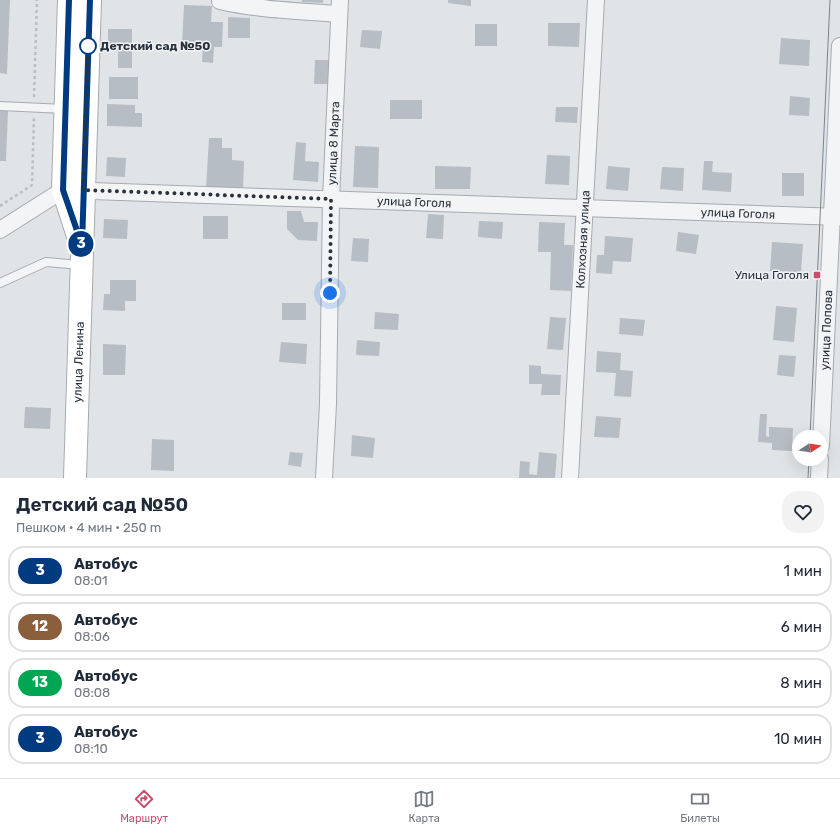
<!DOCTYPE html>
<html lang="ru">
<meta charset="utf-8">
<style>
body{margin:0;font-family:Rubik,sans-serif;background:#f2f2f3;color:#1f2937;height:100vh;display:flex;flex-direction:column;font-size:15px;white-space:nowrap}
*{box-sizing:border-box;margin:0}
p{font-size:13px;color:#747a83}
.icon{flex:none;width:22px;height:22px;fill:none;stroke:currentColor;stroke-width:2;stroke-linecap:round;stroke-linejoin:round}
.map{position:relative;height:478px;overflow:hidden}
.drawer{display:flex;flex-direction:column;background:#fff;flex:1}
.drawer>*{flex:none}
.badge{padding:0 8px;border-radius:13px;font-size:14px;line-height:26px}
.needle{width:26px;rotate:78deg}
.controls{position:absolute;left:792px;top:430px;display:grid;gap:8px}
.controls a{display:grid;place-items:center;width:36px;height:36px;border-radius:50%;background:#fff;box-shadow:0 4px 16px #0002;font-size:20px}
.you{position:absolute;width:20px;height:20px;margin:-10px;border:3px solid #fff;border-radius:50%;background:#1a73e8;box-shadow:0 0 0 6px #1a73e833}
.map>.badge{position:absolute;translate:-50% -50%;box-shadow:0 0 0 2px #fff}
.round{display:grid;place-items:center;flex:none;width:42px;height:42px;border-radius:16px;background:#f2f2f3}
.head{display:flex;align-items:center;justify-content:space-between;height:68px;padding:0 16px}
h1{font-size:19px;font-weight:600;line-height:30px}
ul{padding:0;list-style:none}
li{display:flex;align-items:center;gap:12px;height:50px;margin:0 8px 6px;padding:0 8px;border:2px solid #e0e1e3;border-radius:16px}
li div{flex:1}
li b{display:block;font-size:15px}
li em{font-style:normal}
li .badge{min-width:44px;font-weight:700;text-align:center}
.tab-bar{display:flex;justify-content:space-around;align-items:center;height:56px;border-top:1px solid #e0e1e3;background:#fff;font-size:11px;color:#747a83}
.tab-bar a{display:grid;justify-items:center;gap:2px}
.tab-bar .on{color:#c34e6d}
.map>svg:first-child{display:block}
</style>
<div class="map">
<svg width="840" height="478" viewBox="0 0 840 478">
<rect width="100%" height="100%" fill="#e0e4e7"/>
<!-- building -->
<path fill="#b7bdc4" d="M0,0h10l-3,74 -7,-1z
M302,0h21v3l-21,-1z
M448,0h23v6l-23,-3z
M184,5l28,1 -1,16h12l-1,25h-8l-1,16 -11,-1 1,-17 -21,-1z
M228,17l22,1v20h-22z
M548,23h32l-1,24 -31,-1z
M475,24h22v22h-22z
M108,29h24v39h-14v-17h-10z
M362,30l20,1 -2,18 -20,-2z
M781,38l29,2 -1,26 -30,-2z
M315,60h17l-2,24h-16z
M109,77h29v22h-29z
M790,96l20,2 -1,18 -20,-1z
M390,100h32v19h-32z
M107,104l28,1v8h7v14l-35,-1z
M556,107h22l-1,16 -22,-1z
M0,110l8,1 -2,50h-6z
M209,138h13v10h10v12l12,1 -1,29 -37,-1z
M296,142l10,1 -1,18 14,1 -1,20 -25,-2z
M355,146l24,1 -1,41 -25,-1z
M547,155l23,1 -1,29 -24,-1z
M107,157l19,1 -1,19 -19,-1z
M704,161h9l-1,11 20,1 -1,19 -29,-2z
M435,166l36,1 -1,22h-35z
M608,166l22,2 -2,23 -22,-2z
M662,167l22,1 -1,23 -23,-2z
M782,173h22v23h-22z
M287,211h14l3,11h14l-1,19 -19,-1 -11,-11z
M428,214l16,1 -1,24 -17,-1z
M203,216h25v23h-25z
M104,219l24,1 -1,19 -24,-1z
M479,221l24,1 -1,17 -24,-2z
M539,222l26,1 -1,22h9l-2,46 -21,-1 1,-38h-13z
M678,232l21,3 -3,19 -20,-3z
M605,236l28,2 -2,24 -18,-1 -1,13 -16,-1 1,-18h7z
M353,238l16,1 -1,23 -17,-1z
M772,242l31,2 -2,28 -31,-1z
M110,280h26v21h-11v10l-22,-1 1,-16h6z
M282,303h24v17h-24z
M776,306l21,2 -3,34 -21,-2z
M375,312l24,2 -1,16 -24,-1z
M550,317l16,1 -3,32 -16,-1z
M620,318l25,2 -2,16 -24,-2z
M357,340l23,2 -1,14 -23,-1z
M281,342l26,2 -1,20 -27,-2z
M103,344l23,1 -1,30h-22z
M597,351l24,2 -1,17 13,1 -2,26 -17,-1 2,-23 -20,-1z
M779,355l17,1 -2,21 -17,-2z
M529,365l12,1v8l20,1 -1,20h-19l1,-11h-13z
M25,407l26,1 -1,21 -26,-1z
M760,414h7l-1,22 3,1v-10l24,1 -1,23 -20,-1v-7l-14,-1z
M596,416l25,2 -2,20 -25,-1z
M352,435l23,3 -2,20 -22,-2z
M152,439l22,1v31l-23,-1z
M290,452l13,1 -2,14 -13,-2z
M539,452l18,2 -2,24h-36l1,-17 10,1 -1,12 8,1z"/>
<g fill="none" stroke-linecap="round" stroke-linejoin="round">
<!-- lane casing -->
<g stroke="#a6abb1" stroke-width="10">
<path id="lane" d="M0,106l65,3
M0,283l46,-21 34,3"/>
</g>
<!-- street casing -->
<g stroke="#a6abb1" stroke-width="18">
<g id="street">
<path d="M220,0v1c39,9 79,10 119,13"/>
<path id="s1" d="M0,230l63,-40 777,27"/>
<path id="s2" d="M821,446l19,-400"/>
<path id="s3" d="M324,478l4,-74 3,-205 9,-199"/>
<path id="s4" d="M570,478l26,-478"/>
<path d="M819,478l1,-19"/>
</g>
</g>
<!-- secondary casing -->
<g stroke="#a6abb1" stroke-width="24">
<g id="secondary">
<path d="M69,0l-6,190 14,43"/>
<path id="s5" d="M75,478l15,-478"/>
</g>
</g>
<!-- path -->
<path stroke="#babec2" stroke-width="2.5" stroke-dasharray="3 3" stroke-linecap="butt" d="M34,97l3,-97
M0,206l32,-21 2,-69"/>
<!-- lane -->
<use href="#lane" stroke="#f2f4f6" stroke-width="8"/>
<!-- street -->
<use href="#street" stroke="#f2f4f6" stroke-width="16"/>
<!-- secondary -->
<use href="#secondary" stroke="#fff" stroke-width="22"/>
<!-- tram -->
<path stroke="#7a8590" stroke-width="1" d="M810,437l20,-437
M808,478l1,-19"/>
</g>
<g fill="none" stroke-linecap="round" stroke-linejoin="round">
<!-- line casing -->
<g stroke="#fff" stroke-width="9">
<path id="line" d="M69,0l-6,190 19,55 8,-245"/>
</g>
<!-- line -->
<use href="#line" stroke="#003b80" stroke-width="6"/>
<!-- walk -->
<path stroke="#2a333d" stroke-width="4" stroke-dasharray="0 7.2" d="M88,46v-1l-5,145 248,9 -1,94"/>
</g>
<!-- markers -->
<circle fill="#fff" stroke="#003b80" stroke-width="2" cx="88" cy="46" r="8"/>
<rect fill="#c34e6d" stroke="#eff2f5" stroke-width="1.5" x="813" y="271" width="8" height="8" rx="2"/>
<g text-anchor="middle" stroke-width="3" stroke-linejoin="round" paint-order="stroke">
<!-- stop labels -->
<g font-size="12" font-weight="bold" fill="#2a333d" stroke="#eff2f5" text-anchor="start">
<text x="100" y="50">Детский сад №50</text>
</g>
<!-- street labels -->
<g font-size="12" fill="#2a333d" stroke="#eff2f5">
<text dy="4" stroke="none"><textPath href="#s3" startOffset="335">улица 8 Марта</textPath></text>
<text dy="4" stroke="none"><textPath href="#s1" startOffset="426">улица Гоголя</textPath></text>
<text dy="4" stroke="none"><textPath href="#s1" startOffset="750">улица Гоголя</textPath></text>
<text dy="4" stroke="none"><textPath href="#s4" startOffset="239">Колхозная улица</textPath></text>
<text dy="4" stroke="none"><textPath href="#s2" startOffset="116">улица Попова</textPath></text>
<text dy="4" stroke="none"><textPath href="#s5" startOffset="116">улица Ленина</textPath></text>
</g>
<!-- poi labels -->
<g font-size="12" fill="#2a333d" stroke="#eff2f5" text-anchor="end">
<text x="809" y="279">Улица Гоголя</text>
</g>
</g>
</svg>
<div class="controls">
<a><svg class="needle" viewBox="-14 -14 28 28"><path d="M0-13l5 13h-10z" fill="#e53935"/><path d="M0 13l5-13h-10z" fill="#747a83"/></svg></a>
</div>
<div class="you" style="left:330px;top:293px"></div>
<b class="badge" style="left:81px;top:244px;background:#003b80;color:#fff">3</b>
</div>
<section class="drawer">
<div class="head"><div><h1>Детский сад №50</h1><p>Пешком · 4 мин · 250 m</p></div><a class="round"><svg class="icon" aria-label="heart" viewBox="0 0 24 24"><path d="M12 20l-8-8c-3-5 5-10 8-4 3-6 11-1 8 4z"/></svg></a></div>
<ul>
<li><span class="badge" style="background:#003b80;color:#fff">3</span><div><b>Автобус</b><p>08:01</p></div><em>1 мин</em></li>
<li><span class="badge" style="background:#8b5e3c;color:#fff">12</span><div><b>Автобус</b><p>08:06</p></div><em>6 мин</em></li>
<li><span class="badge" style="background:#00a651;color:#fff">13</span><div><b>Автобус</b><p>08:08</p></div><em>8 мин</em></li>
<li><span class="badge" style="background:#003b80;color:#fff">3</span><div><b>Автобус</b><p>08:10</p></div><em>10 мин</em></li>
</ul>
</section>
<nav class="tab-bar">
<a class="on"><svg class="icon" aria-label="directions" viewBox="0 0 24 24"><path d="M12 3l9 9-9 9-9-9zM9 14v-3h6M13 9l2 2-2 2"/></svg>Маршрут</a>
<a><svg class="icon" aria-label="map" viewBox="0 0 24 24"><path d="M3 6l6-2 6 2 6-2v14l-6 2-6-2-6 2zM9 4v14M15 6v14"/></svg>Карта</a>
<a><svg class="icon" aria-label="tickets" viewBox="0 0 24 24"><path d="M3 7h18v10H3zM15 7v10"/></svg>Билеты</a>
</nav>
